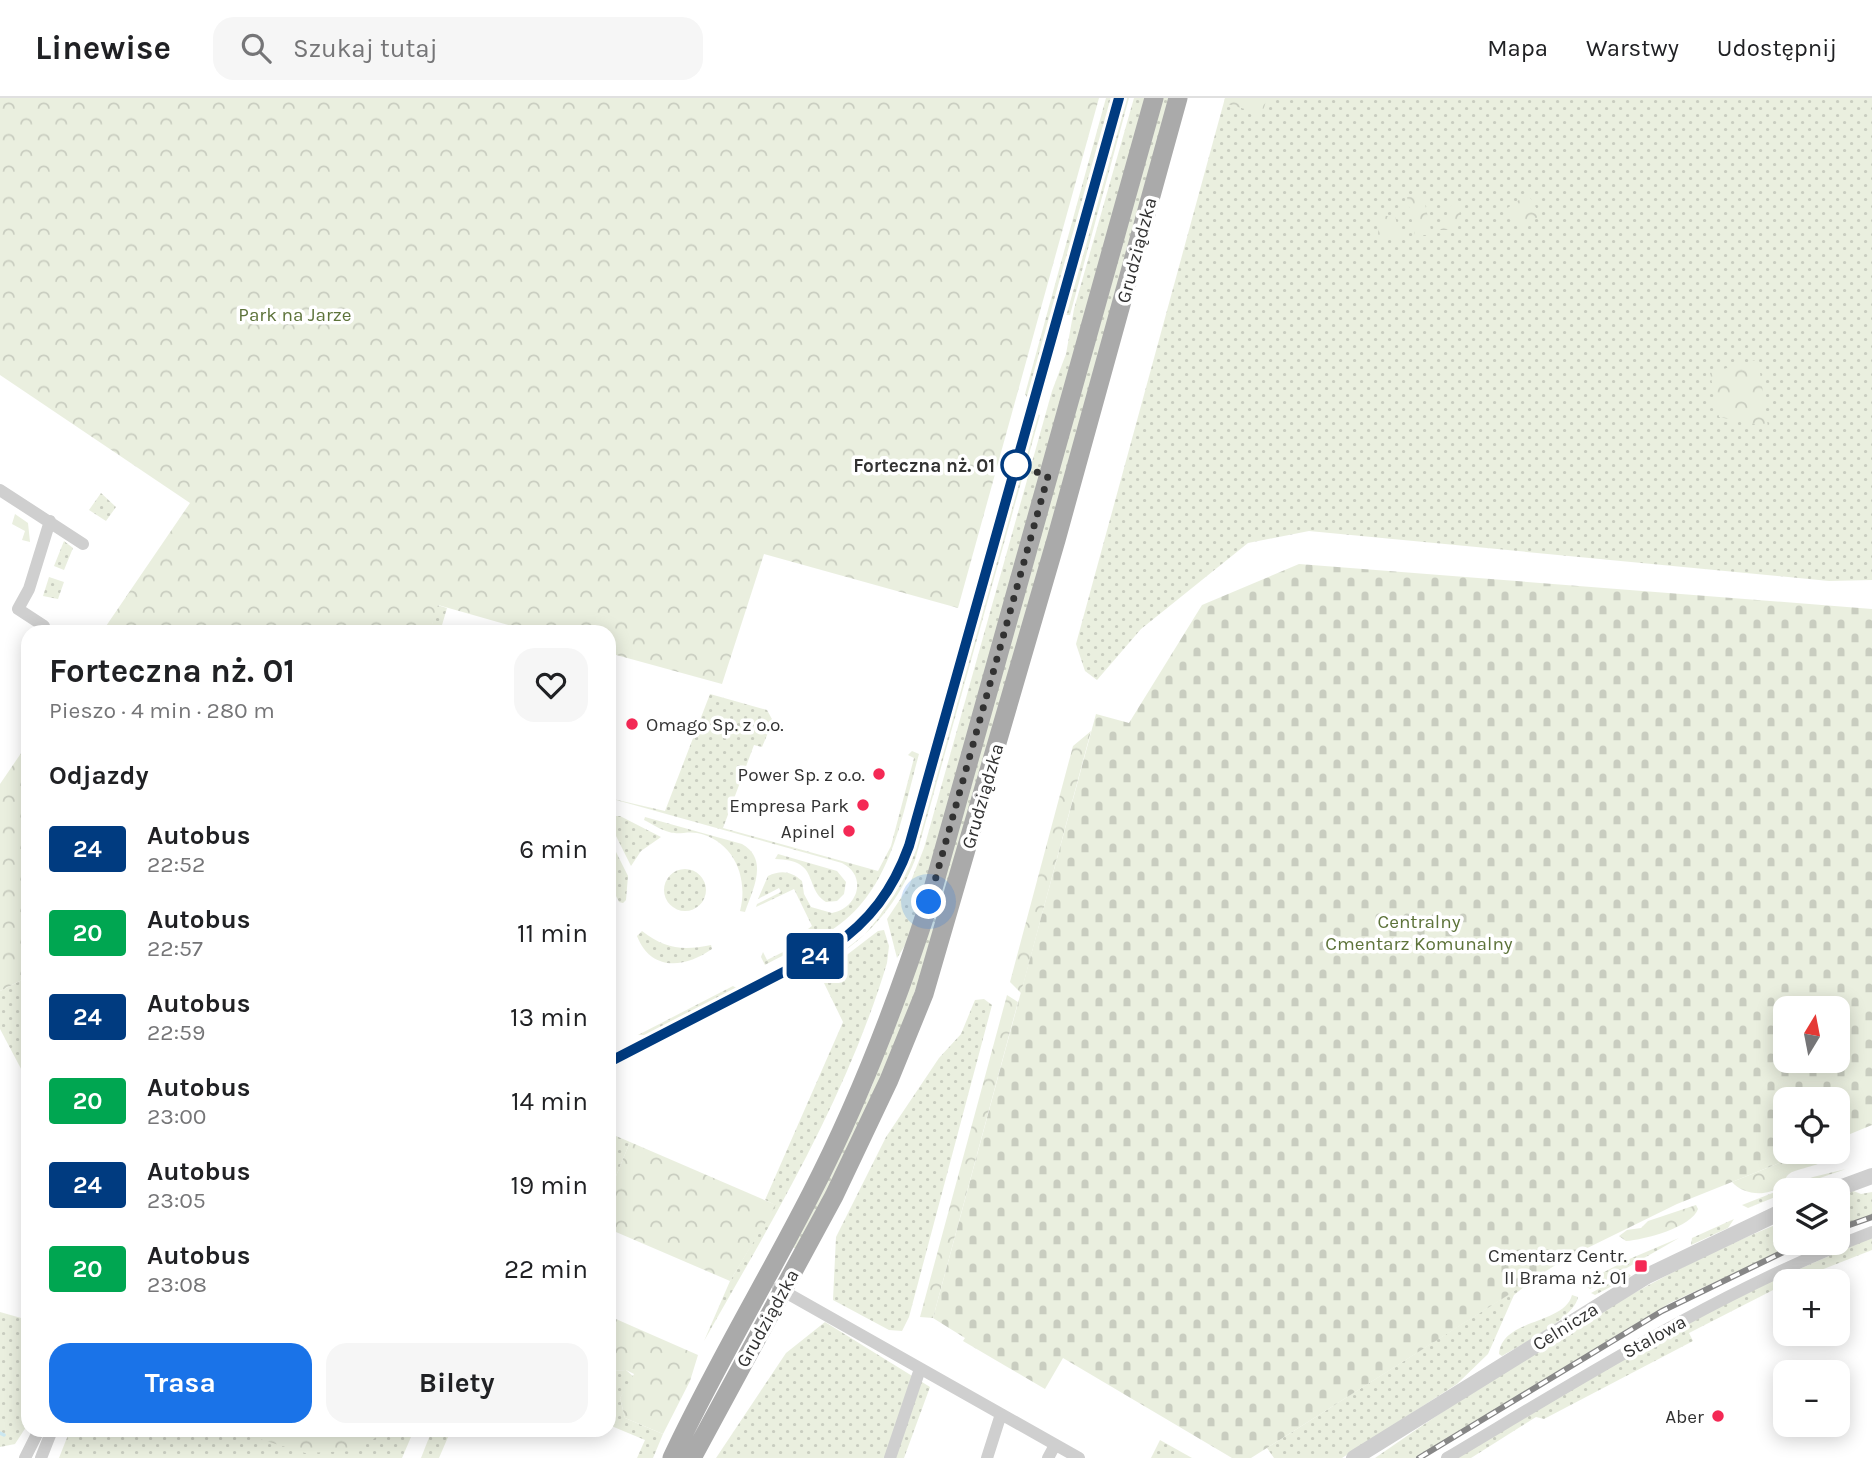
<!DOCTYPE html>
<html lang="pl">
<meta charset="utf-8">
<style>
body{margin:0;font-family:Karla,sans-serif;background:#f6f6f6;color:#202124;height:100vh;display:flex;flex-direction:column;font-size:26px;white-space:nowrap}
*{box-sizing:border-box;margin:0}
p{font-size:23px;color:#757577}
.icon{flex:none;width:38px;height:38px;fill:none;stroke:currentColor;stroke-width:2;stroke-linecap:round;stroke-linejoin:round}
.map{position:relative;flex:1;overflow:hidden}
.side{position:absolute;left:21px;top:527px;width:595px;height:812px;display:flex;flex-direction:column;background:#fff;border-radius:21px;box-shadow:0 4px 18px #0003}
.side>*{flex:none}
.badge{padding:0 14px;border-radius:5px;font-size:24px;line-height:46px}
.needle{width:46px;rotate:10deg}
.fabs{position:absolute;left:1773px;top:898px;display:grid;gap:14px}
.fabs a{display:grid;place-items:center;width:77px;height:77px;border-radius:14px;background:#fff;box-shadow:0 4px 18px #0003;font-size:35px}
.you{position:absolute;width:35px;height:35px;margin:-18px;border:5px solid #fff;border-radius:50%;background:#1a73e8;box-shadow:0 0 0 10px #1a73e833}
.map>.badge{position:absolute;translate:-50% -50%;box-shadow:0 0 0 4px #fff}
h2{padding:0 28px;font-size:26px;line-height:63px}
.round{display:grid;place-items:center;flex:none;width:74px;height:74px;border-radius:21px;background:#f6f6f6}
.summary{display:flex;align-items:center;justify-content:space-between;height:119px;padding:0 28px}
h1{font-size:33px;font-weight:700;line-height:52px}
.action{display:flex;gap:14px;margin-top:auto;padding:14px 28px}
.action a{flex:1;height:80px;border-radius:21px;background:#1a73e8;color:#fff;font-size:28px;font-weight:700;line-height:80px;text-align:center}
.action a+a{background:#f6f6f6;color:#202124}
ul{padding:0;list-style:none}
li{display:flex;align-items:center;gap:21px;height:84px;padding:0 28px}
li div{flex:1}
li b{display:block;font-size:26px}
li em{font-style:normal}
li .badge{min-width:77px;font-weight:700;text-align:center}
header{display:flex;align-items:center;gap:42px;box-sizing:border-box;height:98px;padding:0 35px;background:#fff;border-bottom:2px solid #e0e0e0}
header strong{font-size:33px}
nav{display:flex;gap:38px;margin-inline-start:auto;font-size:24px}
.search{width:490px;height:63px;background:#f6f6f6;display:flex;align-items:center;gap:18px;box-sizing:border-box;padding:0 24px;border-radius:21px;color:#757577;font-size:26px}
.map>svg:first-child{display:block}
</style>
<header>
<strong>Linewise</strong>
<div class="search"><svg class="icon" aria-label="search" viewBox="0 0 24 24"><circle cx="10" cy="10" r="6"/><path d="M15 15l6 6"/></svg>Szukaj tutaj</div>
<nav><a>Mapa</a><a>Warstwy</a><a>Udostępnij</a></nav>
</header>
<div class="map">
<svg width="1872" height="1360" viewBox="0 0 1872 1360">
<defs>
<pattern id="grass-dots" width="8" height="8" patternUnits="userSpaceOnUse" patternTransform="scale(1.75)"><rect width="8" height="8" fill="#eaefdf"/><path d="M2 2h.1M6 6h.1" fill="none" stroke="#c9cdc0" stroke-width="1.8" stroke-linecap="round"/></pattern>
<pattern id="forest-crowns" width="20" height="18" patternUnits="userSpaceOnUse" patternTransform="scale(1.75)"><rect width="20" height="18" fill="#eaefdf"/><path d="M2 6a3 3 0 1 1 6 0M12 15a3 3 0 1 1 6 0" fill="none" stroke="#c9cdc0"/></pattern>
<pattern id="cemetery-stones" width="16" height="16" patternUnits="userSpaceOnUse" patternTransform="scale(1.75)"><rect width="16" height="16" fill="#eaefdf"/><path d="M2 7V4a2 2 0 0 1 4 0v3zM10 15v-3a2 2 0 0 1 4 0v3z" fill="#c9cdc0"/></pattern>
</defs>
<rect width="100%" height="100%" fill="#fff"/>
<!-- grass -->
<path fill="url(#grass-dots)" d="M1106,0h6l-84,301 -3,-5z
M1125,0h4l-59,217h-4z
M1134,0h13l-236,838 -14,22 -10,-39 22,-33 15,-38 128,-457 14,-37 8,-45z
M1161,0h10l-229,818 -47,133 -88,182 -11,17h-3l79,-162z
M1225,0h647v482l-43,1 -520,-50 -61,12 -107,86 -44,51 -12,-9 -9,-27z
M1037,316l3,1 -125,445c-17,42 -41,71 -79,97l29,-23 14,-17 30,-51z
M101,395l15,14 -10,14 -17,-11z
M64,443l9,7 -9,22 -10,-4z
M49,479l15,5 -6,17 -15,-3z
M437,507l10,3 -7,24h-10z
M710,596l57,16 6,11 -11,26 -8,-2 -31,83 155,43 13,-25 23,-88 -6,-3 4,-4 7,3c-17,61 -27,134 -83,173 -21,15 -48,25 -71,38l-4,-8 2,-5 4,8 34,-17 -4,-9 3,-2 5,7 5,-2 -2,-8 4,-3 -18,-37 -38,18 1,-3 24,-12 -2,-4 -21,11 10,-23c13,-6 23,-5 34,5l2,13 7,13 21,6c26,-5 36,-37 10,-50l-233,-65 56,13z
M613,718h7l41,21 -20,14 -10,15 -21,-42z
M645,719l97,27c27,15 11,45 3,68l-5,-1c9,-34 -7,-71 -43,-78 -9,-2 -20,2 -28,-1 -8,-2 -17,-8 -25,-12z
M609,740l19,38 -2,24 -3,3 -4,-1 -10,-20z
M778,756l59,17 9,11 -2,12 -7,7 -11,1c-23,-15 -5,-42 -51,-43z
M664 792a21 21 0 1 1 42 0a21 21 0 1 1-42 0Z
M884,832l5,16 -2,17c-41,136 -114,256 -183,378l26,-60 45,-76 -10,-5 78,-178 -19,-39 18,-5 -7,-14 43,-33z
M642,833c23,18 41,20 69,14l1,4c-27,19 -61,23 -75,-13z
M28,879v105l-28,-53v-38z
M733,888l5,3 -88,46h-12z
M984,901l8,6 -83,312 -7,14 -13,-1 -56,-30 3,-63 50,-100 53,-79 22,-24 14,-34z
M609,1035l21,9 -21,51z
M1846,1071l-61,21v3l-37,15 -6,-3 71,-28z
M1851,1092l10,4 11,-2v23l-34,12v-27l10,-4z
M1734,1121l-6,9 -37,17 1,-7z
M1785,1123v21l14,1 -129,60 -255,155h-40c128,-88 265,-180 410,-237z
M1872,1139v13l-79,31h-8v3l-96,49 4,8 -149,78 -8,-2 -65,41h-16l245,-145z
M1679,1140l-89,51 -4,-3 1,-5 40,-21z
M1628,1175l3,3 -36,19 -4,-2z
M1536,1179l-22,18 -26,59 -31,30 -115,74h-68l-7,-10z
M1572,1197l6,2c-3,21 -58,48 -76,59l-3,-2c3,-36 65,-29 73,-59z
M0,1214l28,8v104l-13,20 -15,3z
M825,1224l105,65 -26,71h-188l70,-105z
M626,1272l8,7 -14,21 5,20 38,16 -10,24h-16l8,-18 -36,-15v-54z
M70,1332h344l-12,28h-343z
M432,1332h19l-12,28h-18z
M1160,1342l32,18h-41z"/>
<!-- forest -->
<path fill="url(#forest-crowns)" d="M0,0h1099l-141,510 -194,-54 -42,130 -113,-31v-21h-76l-95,-27 -8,27h-328l88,-129 -190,-128z
M1225,0h42l-5,16 -38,-11z
M1528,96l13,22 -26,10 -9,-17z
M1423,97l9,40h-17l-8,-38z
M1454,101l8,5 -7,26h-15z
M1379,117l16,2 7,23 -24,-3z
M1758,261l10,68 -49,-10 -9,-44z
M1091,633l-70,262 -11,-11 63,-236z
M28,645v234l-28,14v-207z
M1007,897l11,7 -85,316 -13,-1z
M630,1044l146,63 -46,76 -121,-52v-36z
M1807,1054h30c-12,13 -29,14 -45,20 -6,3 -6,7 -10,12 -13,14 -39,11 -50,-2z
M1696,1107l2,4c-6,18 -54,31 -72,32l-7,-5 8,-6 14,-2 7,-7z
M609,1218l89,39 -8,26 -27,53 -38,-16 -5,-20 14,-24 -8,-4 -17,1z
M194,1332h194l-34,21 -49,2 -58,-18h-47z"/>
<!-- cemetery -->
<path fill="url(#cemetery-stones)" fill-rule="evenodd" d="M1299,466l573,45v516l-34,14v-40h-53v53h22l-130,52 -112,55 -314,199h-19l-169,-100 -18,31 -82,-48 2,-3 -32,-20 163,-604 33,9 73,-118zM1785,910h53v52h-53z"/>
<!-- garden -->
<path fill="#eaefdf" d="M15,416l13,9 2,19 -8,-2 3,-9 -13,-7z"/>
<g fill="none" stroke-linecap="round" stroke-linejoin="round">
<!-- stream -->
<path stroke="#cbe7f0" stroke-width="3.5" d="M0,1335l4,2"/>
<!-- minor -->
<path stroke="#cfcfcf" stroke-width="12" d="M0,392l83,54
M44,528l-26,-17 11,-20 21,-68
M609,964l223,-115c38,-26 61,-57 77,-101l210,-748
M778,1190l301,170
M25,1360l14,-28
M41,1360l11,-28
M890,1360l30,-89
M987,1360l14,-44
M1048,1360l7,-13
M1447,1360c138,-82 274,-168 425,-226"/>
<!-- tertiary -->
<path stroke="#cfcfcf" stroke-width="16" d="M1834,1092l38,-14
M1354,1360l293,-182 138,-66"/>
<!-- primary -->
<path stroke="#aaa" stroke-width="19" d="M672,1360c42,-90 94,-176 139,-264 48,-93 86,-192 118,-291l225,-805
M692,1360l142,-262 55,-116 35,-86 132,-454 122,-442"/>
<!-- rail casing -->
<g stroke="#878787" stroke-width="6">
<path id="rail" d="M1838,1131l34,-12
M1419,1360l243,-147 142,-69"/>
</g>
<!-- rail -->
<use href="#rail" stroke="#fff" stroke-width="3.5" stroke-dasharray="10" stroke-linecap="butt"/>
</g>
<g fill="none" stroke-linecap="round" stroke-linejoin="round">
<!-- line casing -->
<g stroke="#fff" stroke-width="16">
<path id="line" d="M609,964l223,-115c38,-26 61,-57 77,-101l210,-748"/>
</g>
<!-- line -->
<use href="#line" stroke="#003b80" stroke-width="10"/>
<!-- walk -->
<path stroke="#323232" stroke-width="7" stroke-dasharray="0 12.6" d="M929,804l119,-426 -32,-11"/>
</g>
<!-- markers -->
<circle fill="#fff" stroke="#003b80" stroke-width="3.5" cx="1016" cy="367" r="14"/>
<g fill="#f42955" stroke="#fff" stroke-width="2.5">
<circle cx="632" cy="626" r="7"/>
<circle cx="879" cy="676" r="7"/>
<circle cx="863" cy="707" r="7"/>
<circle cx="849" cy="733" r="7"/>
<rect x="1634" y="1161" width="14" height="14" rx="3.5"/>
<circle cx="1718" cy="1318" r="7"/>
</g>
<g text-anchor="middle" stroke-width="7" stroke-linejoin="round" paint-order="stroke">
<!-- street labels -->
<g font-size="19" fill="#323232" stroke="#fff">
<text transform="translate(1136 152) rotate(-75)" y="7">Grudziądzka</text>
<text transform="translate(982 698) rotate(-74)" y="7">Grudziądzka</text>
<text transform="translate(767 1220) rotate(-61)" y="7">Grudziądzka</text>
<text transform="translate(1565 1228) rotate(-32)" y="7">Celnicza</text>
<text transform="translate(1654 1238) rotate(-29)" y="7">Stalowa</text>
</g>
<!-- park labels -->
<g font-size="19" fill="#5d733a" stroke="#fff">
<text x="295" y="223">Park na Jarze</text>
<text x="1419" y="830">Centralny<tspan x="1419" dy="22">Cmentarz Komunalny</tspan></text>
</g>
<!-- stop labels -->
<g font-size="19" font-weight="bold" fill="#323232" stroke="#fff" text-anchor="end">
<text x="995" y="374">Forteczna nż. 01</text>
</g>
<!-- poi labels -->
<g font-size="19" fill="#323232" stroke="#fff" text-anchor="end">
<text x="646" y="633" text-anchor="start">Omago Sp. z o.o.</text>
<text x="865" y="683">Power Sp. z o.o.</text>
<text x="849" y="714">Empresa Park</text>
<text x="835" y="740">Apinel</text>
<text x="1627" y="1164">Cmentarz Centr.<tspan x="1627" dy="22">II Brama nż. 01</tspan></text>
<text x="1704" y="1325">Aber</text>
</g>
</g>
</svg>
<div class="fabs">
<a><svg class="needle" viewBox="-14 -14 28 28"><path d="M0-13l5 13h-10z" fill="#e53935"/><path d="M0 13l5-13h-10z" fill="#757577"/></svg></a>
<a><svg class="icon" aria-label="locate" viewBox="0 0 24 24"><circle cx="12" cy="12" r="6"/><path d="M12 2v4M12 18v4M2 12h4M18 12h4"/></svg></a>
<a><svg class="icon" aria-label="layers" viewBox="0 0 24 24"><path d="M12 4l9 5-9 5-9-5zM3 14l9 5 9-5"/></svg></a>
<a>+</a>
<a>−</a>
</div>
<div class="you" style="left:929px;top:804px"></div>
<b class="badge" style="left:815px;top:858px;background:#003b80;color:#fff">24</b>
<section class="side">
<div class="summary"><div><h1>Forteczna nż. 01</h1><p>Pieszo · 4 min · 280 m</p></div><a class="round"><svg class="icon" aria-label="heart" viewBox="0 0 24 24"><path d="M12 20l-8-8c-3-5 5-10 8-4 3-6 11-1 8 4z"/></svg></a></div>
<h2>Odjazdy</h2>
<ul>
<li><span class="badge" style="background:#003b80;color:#fff">24</span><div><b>Autobus</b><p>22:52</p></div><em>6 min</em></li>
<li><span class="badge" style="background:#00a651;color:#fff">20</span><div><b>Autobus</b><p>22:57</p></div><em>11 min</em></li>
<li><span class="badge" style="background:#003b80;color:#fff">24</span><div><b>Autobus</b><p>22:59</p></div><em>13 min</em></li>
<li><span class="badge" style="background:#00a651;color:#fff">20</span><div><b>Autobus</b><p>23:00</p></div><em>14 min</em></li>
<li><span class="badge" style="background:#003b80;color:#fff">24</span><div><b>Autobus</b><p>23:05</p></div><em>19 min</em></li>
<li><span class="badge" style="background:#00a651;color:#fff">20</span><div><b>Autobus</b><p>23:08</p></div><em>22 min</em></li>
</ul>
<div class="action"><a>Trasa</a><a>Bilety</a></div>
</section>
</div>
